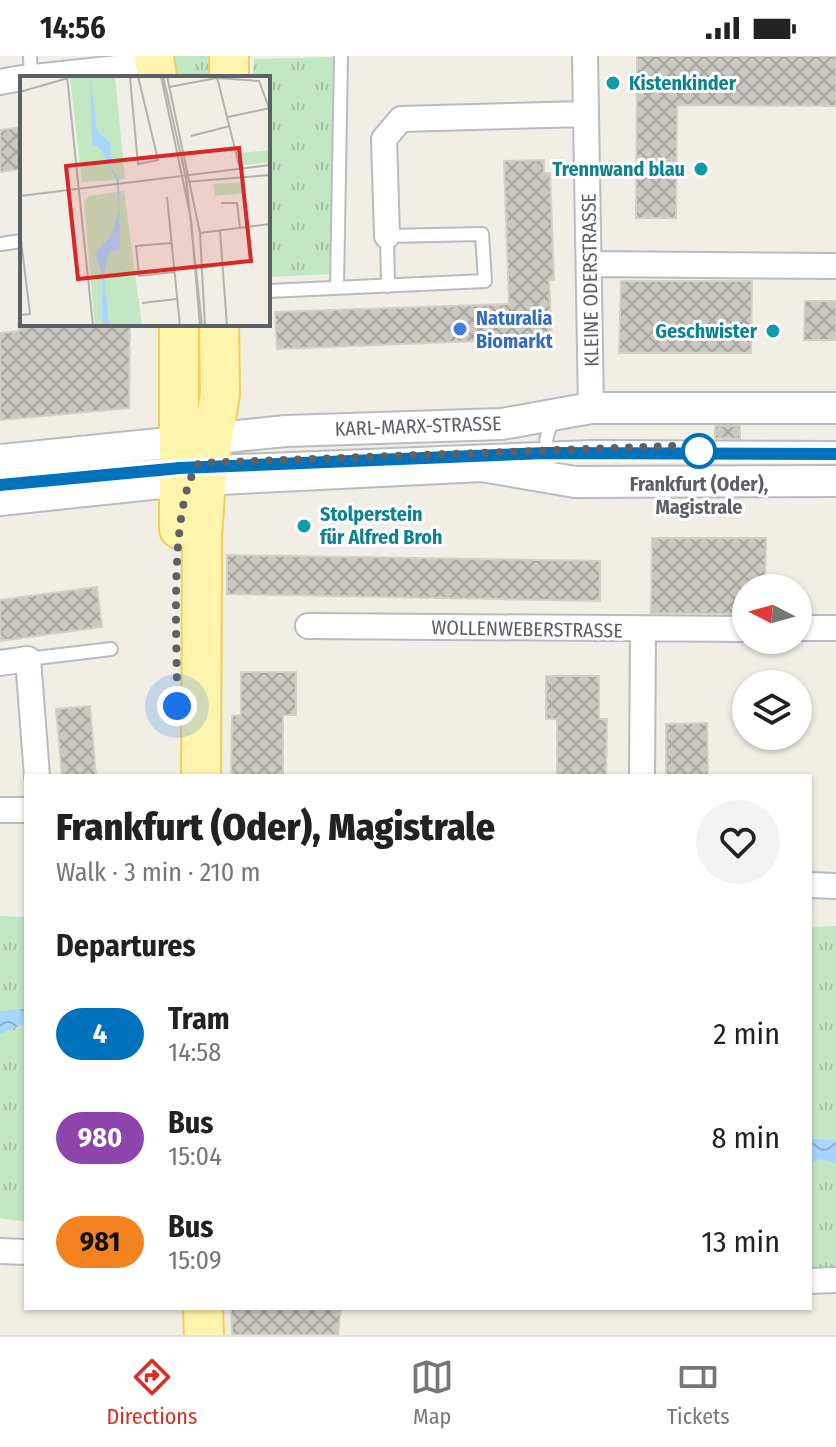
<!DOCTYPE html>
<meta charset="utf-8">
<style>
body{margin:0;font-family:"Fira Sans Condensed",sans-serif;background:#f2f2f2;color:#222;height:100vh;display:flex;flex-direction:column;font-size:30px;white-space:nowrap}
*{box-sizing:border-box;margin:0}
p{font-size:26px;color:#767676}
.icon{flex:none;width:44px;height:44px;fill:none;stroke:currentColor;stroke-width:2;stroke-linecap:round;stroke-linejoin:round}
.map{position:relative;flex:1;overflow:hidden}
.sheet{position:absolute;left:24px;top:718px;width:788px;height:536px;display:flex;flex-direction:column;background:#fff;border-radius:0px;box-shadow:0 2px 6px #0004}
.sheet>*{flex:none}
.badge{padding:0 16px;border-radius:26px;font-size:28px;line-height:52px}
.needle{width:52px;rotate:276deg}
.tools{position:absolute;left:732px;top:518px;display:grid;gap:16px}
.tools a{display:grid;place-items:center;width:80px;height:80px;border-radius:50%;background:#fff;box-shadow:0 2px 6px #0004;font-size:40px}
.you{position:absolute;width:40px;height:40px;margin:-20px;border:6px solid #fff;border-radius:50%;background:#1a73e8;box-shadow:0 0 0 12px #1a73e833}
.map>.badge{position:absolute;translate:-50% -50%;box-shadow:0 0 0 4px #fff}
h2{padding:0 32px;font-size:30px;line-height:72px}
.round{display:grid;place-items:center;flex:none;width:84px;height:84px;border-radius:42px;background:#f2f2f2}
.summary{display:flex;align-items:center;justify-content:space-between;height:136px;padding:0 32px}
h1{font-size:38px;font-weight:800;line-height:60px}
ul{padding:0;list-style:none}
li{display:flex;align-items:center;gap:24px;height:104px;padding:0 32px}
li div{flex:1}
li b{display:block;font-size:30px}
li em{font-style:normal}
li .badge{min-width:88px;font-weight:700;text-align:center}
.status{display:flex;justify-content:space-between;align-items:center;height:56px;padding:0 40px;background:#fff;direction:ltr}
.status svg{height:22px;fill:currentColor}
.menu{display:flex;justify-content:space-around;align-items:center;height:112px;border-top:2px solid #e0e0e0;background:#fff;font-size:22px;color:#767676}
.menu a{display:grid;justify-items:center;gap:4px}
.menu .current{color:#d93025}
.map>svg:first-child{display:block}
</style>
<div class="status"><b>14:56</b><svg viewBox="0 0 49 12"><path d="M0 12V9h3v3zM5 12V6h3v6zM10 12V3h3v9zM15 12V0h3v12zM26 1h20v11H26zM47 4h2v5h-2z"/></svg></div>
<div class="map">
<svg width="836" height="1279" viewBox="0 0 836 1279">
<defs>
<pattern id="grass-tufts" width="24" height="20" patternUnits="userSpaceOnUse" patternTransform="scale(2)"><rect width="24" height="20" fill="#c2e7c3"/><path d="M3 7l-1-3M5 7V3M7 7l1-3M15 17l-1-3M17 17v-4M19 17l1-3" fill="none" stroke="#a1bfa2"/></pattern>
<pattern id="water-waves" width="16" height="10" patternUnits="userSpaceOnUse" patternTransform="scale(2)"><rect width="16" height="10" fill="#a6d5ff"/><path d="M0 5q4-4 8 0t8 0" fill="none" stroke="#8ab0d2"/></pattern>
<pattern id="building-cross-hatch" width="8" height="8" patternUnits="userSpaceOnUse" patternTransform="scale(2)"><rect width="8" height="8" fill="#cbc8c2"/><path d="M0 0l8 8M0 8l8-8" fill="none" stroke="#a8a6a1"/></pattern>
</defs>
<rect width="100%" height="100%" fill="#f0eee5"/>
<!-- grass -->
<path fill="url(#grass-tufts)" d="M164,0h55v22h-50z
M333,1l-2,217 -63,3v-199h-15l1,-19z
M0,860l26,1v305l-26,-4z
M836,870v341l-26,1v-341z"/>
<!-- water -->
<path fill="url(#water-waves)" d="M26,953v14l-26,11v-23z
M810,1083l26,1v23l-16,-4 -10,4z"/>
<!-- building -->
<path fill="url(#building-cross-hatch)" stroke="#d4d0c3" stroke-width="2" d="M637,0h199v50l-159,-1 -1,113h-40z
M22,71v42l-22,3v-42z
M544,104v13h6l4,107h-5l3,58 -275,11 -2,-37 234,-8 -5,-143z
M621,225h131l-1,72h-132z
M805,245h31v39h-32z
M18,268h112l-1,84 -129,12v-87l19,-2z
M715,370h25v13l-25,-1z
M652,482h114l-1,50h-19v26l-95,-1z
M227,499l373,6v40l-373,-7z
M97,531l5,40 -102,14v-41z
M241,616h55v43h-13v61h-52l1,-60 9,-1z
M546,620h53v43h8l-1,57h-49v-57h-11z
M90,650l6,70h-34l-6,-67z
M707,667l1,53h-42v-52z
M231,1252h110l-3,27h-106z"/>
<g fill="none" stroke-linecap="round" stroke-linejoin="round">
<!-- service casing -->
<g stroke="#b8bbbf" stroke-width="16">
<path id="service" d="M30,0l1,21
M0,188l22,-3
M337,232l4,-232
M268,235l217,-10 -3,-47 -95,2 1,50
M214,406l378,-15 244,1
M553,421c-8,-19 -12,-40 2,-57
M0,423l176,-15
M28,603l83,-10"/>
</g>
<!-- minor casing -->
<g stroke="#b8bbbf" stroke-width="28">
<path id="minor" d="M585,0l6,352
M25,22l129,-14
M0,26l22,-4
M387,180l-3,-97 17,-20 185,-5
M590,208l246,2
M308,570l438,3
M798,572h38
M0,607l28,-4 9,117
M642,720l1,-146
M0,754h26
M810,829l26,1
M0,1195l26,1
M810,1225l26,-1"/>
</g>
<!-- tertiary casing -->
<g stroke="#b8bbbf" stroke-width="34">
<path id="tertiary" d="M0,404l286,-29 216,-7 89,-16h245
M0,444l180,-19 302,-15 93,16 261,-1"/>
</g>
<!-- primary casing -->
<g stroke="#f3ce5b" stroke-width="42">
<path id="primary" d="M154,0l3,22
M229,22v-22
M179,268v205
M201,720l1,-239 4,-57 14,-86 -1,-70
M203,1252l1,27"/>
</g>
<!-- service -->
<use href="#service" stroke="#fff" stroke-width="12"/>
<!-- minor -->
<use href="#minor" stroke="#fff" stroke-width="24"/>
<!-- tertiary -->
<use href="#tertiary" stroke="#fff" stroke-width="30"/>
<!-- primary -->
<use href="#primary" stroke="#fff4ab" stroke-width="38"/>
<!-- tram -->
<path stroke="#b6b7b7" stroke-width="2" d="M0,429l180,-17 411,-16 245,2"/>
</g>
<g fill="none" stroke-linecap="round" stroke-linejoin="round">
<!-- line casing -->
<g stroke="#fff" stroke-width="18">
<path id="line" d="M0,429l180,-17 366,-15 290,1"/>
</g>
<!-- line -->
<use href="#line" stroke="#0072bc" stroke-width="12"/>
<!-- walk -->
<path stroke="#5d6166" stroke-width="8" stroke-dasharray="0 14.4" d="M177,650c1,-56 -10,-201 22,-243l500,-18v6"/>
</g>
<!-- markers -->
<g fill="#0f9aa8" stroke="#fff" stroke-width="3">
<circle cx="613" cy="27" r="8"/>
<circle cx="701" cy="113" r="8"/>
<circle cx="773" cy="275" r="8"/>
<circle cx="304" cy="470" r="8"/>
</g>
<circle fill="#3f7fe0" stroke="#fff" stroke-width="3" cx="460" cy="273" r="8"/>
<circle fill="#fff" stroke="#0072bc" stroke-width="4" cx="699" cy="395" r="16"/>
<g text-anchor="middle" stroke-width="6" stroke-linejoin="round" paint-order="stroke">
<!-- culture labels -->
<g font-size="20" font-weight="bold" fill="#0d838f" stroke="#fff" text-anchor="start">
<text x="629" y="34">Kistenkinder</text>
<text x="685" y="120" text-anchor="end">Trennwand blau</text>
<text x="757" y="282" text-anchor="end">Geschwister</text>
<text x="320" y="465">Stolperstein<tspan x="320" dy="23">für Alfred Broh</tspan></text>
</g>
<!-- street labels -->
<g font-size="20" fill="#5d6166" stroke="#fff">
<text transform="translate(590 224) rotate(-91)" y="7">KLEINE ODERSTRASSE</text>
<text transform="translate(418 370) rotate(-2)" y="7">KARL-MARX-STRASSE</text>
<text transform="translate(527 573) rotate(1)" y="7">WOLLENWEBERSTRASSE</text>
</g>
<!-- shop labels -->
<g font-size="20" font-weight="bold" fill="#366cbe" stroke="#fff" text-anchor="start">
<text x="476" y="269">Naturalia<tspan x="476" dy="23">Biomarkt</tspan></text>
</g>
<!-- stop labels -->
<g font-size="20" font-weight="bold" fill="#5d6166" stroke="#fff">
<text x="699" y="435">Frankfurt (Oder),<tspan x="699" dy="23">Magistrale</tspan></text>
</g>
</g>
<!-- overview -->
<g transform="translate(20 20)">
<rect width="250" height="250" fill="#f0eee5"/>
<path d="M50,0h45l10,103 -43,3zM250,74v12l-27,3 -3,-12zM223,106l1,11 -29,3 -2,-12zM104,115l18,135h-47l-11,-124 5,-6z" fill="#c2e7c3"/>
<path d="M70,0l7,55 13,12 1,25 8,11 1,70 -11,3 -5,20 5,54h-5l-2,-9v-43l-7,-21 16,-17 8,-27 -3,-30 -15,-30 -9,-5z" fill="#a6d5ff"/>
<path fill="none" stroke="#b1b2ae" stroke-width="2" d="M47,0l26,250M118,0l20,84 -20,4 -8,-86zM141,0l30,143 9,107M143,0l23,102 16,148M147,0l33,157 5,93M197,1l23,92M149,11l48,-9 42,3 10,27M0,16l48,-14M208,41l42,-9M171,60l39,-10M165,106l85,-7M0,120l250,-31M147,121l13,129M201,127h16l3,25M200,155l7,95M0,156l10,82 -10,1M180,157l70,-9M151,167l-35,3 3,30 35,-4M122,227l35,-4"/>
<path fill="#d62828" fill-opacity="0.15" stroke="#d62828" stroke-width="4" d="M219,72l12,113 -173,18 -12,-113z"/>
<rect width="250" height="250" fill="none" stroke="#5d6166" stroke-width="4"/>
</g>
</svg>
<div class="tools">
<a><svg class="needle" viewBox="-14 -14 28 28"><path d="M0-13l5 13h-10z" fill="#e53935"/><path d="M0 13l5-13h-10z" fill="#767676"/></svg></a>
<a><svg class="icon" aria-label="layers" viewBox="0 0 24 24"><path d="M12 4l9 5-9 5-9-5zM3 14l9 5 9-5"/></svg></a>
</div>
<div class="you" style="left:177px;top:650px"></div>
<section class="sheet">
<div class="summary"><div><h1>Frankfurt (Oder), Magistrale</h1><p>Walk · 3 min · 210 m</p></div><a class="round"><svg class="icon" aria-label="heart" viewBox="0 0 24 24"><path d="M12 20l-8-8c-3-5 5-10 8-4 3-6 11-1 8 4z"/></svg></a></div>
<h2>Departures</h2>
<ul>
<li><span class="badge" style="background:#0072bc;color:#fff">4</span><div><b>Tram</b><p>14:58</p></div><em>2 min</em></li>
<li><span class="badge" style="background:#8e44ad;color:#fff">980</span><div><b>Bus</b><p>15:04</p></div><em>8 min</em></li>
<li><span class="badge" style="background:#f58220;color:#111">981</span><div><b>Bus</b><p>15:09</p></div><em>13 min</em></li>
</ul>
</section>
</div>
<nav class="menu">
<a class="current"><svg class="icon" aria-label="directions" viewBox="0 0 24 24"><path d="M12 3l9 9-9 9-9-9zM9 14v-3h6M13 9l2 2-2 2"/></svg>Directions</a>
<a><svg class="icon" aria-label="map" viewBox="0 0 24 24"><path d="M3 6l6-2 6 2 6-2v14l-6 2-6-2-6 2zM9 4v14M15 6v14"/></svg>Map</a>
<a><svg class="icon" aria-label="tickets" viewBox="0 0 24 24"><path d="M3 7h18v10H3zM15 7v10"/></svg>Tickets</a>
</nav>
